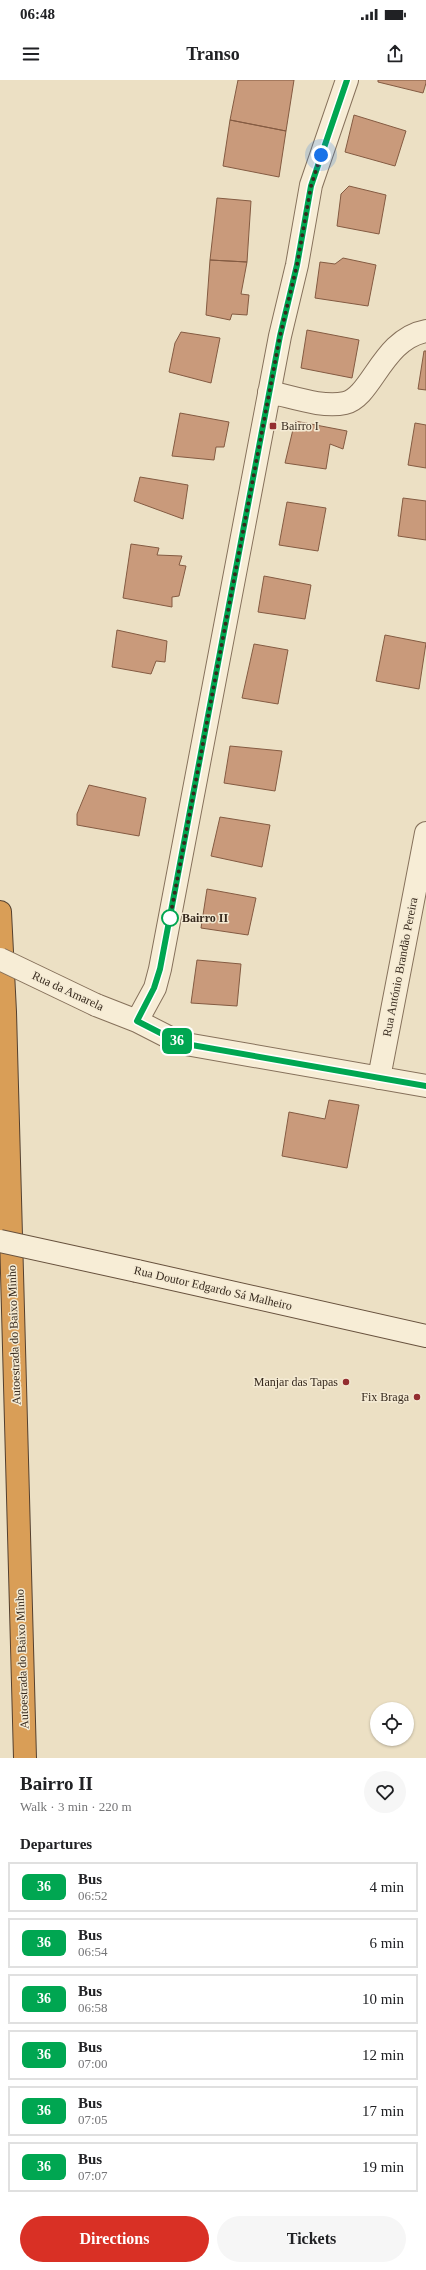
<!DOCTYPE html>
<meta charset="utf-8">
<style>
body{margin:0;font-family:Georgia,serif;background:#f6f6f6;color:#202124;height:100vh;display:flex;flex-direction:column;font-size:15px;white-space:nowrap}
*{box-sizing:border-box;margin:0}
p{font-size:13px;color:#757577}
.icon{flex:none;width:22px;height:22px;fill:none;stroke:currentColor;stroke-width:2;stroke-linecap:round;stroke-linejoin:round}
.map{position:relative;height:1678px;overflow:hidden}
.drawer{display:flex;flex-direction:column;background:#fff;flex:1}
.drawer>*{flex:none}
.badge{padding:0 8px;border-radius:6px;font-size:14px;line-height:26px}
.fabs{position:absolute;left:370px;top:1622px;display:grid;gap:8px}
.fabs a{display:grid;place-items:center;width:44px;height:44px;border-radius:50%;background:#fff;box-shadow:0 1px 3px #0004;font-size:20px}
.you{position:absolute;width:20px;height:20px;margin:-10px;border:3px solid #fff;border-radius:50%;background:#1a73e8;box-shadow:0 0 0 6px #1a73e833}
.map>.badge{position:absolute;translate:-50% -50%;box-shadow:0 0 0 2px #fff}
h2{padding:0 20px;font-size:15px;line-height:36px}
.round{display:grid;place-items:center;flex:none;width:42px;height:42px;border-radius:21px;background:#f6f6f6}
.headline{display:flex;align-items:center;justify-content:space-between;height:68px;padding:0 20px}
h1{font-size:19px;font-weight:700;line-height:30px}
.cta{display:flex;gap:8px;margin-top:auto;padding:8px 20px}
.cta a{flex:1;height:46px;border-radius:24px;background:#d93025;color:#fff;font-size:16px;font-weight:700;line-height:46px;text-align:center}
.cta a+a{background:#f6f6f6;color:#202124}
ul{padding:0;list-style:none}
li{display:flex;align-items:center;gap:12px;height:50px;margin:0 8px 6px;padding:0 12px;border:2px solid #e0e0e0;border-radius:0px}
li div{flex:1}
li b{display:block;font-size:15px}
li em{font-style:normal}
li .badge{min-width:44px;font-weight:700;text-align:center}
.status{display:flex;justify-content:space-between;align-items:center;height:28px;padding:0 20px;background:#fff;direction:ltr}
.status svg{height:11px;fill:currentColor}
header{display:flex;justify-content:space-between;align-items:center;height:52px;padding:0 20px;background:#fff;font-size:18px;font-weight:700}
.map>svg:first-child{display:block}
</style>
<div class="status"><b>06:48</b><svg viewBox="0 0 49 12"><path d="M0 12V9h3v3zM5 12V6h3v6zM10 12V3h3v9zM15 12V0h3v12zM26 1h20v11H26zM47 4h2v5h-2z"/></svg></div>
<header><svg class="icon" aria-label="menu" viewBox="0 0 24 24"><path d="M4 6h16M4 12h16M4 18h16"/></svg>Transo<svg class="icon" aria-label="share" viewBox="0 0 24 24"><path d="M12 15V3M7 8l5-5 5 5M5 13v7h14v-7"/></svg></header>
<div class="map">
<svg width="426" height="1678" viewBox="0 0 426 1678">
<rect width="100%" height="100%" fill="#ece0c4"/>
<!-- building -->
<path fill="#c99a7b" stroke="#845b42" d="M238,0h56l-8,51 -56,-11z
M378,0h48v3l-3,10 -45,-11z
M354,35l52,16 -11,35 -50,-14z
M230,40l56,11 -7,46 -56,-11z
M349,106l37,9 -7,39 -42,-8 4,-32z
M217,118l34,3 -4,61 -37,-2z
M343,178l33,7 -8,41 -53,-8 5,-36 15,2z
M210,180l37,2 -6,32 8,1 -2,20 -15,-1 -2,6 -24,-5z
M307,250l52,10 -7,38 -51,-10z
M181,252l39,6 -9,45 -42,-11 6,-29z
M424,271h2v39l-8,-1z
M180,333l49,9 -5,25h-8l-2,13 -42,-4z
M295,341l52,10 -4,18 -13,-5 -4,25 -41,-6z
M415,343l11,2v43l-18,-3z
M140,397l48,8 -5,34 -49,-18z
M403,418l23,3v39l-28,-4z
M287,422l39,6 -8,43 -39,-6z
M131,464l28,4 -2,7 25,1 -3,9 7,1 -7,30 -7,1v10l-49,-9z
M264,496l47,9 -6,34 -47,-7z
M117,550l50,11 -2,21 -9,-1 -5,13 -39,-7z
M385,555l41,8 -7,46 -43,-8z
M254,564l34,6 -10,54 -36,-6z
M230,666l52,5 -7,40 -51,-8z
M89,705l57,13 -7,38 -62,-11v-11z
M220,737l50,8 -8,42 -51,-11z
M207,809l49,9 -8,37 -47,-7z
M197,880l44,4 -4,42 -46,-3z
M329,1020l30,5 -12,63 -65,-12 7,-44 36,7z"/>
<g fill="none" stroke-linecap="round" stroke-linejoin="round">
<!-- street casing -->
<g stroke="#86715b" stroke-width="24">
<path id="street" d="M269,312c24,5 53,16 76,11 27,-6 37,-64 81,-72
M96,925l41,16 43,22 246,43
M137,941l18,-33 5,-19 120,-633 17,-71 14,-80 36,-105
M379,998l47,-245"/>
</g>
<!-- secondary casing -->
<g stroke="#68523e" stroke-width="24">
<path id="secondary" d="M137,1191l289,65"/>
</g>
<!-- highway casing -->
<g stroke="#54402f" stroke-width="24">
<path id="highway" d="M0,832l5,100 20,746"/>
</g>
<!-- street -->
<use href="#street" stroke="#f7edd6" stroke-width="22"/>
<!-- secondary -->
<use href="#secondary" stroke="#f7edd6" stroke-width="22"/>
<!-- highway -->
<use href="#highway" stroke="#d99e57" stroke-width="22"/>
<!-- street-bridge casing -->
<g stroke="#86715b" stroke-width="24" stroke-linecap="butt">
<path id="street-bridge" d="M0,879l96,46"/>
</g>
<!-- secondary-bridge casing -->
<g stroke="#68523e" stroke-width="24" stroke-linecap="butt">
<path id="secondary-bridge" d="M0,1161l137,30"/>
</g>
<!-- street-bridge -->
<use href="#street-bridge" stroke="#f7edd6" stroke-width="22"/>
<!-- secondary-bridge -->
<use href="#secondary-bridge" stroke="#f7edd6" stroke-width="22"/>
</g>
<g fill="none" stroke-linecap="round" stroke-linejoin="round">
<!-- line casing -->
<g stroke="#fff" stroke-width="9">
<path id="line" d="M347,0l-36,106 -14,79 -17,71 -120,633 -6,19 -17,33 43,22 246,43"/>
</g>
<!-- line -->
<use href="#line" stroke="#00a651" stroke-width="6"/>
<!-- walk -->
<path stroke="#372a1e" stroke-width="4" stroke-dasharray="0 7.2" d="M170,838l-1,5 111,-587 17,-71 14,-79 10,-31"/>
</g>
<!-- markers -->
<g fill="#932d2f" stroke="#f4ead3" stroke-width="1.5">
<rect x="269" y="342" width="8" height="8" rx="2"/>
<circle cx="346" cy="1302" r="4"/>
<circle cx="417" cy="1317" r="4"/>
</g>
<circle fill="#fff" stroke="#00a651" stroke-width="2" cx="170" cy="838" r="8"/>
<g text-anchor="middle" stroke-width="3" stroke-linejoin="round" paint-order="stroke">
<!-- poi labels -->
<g font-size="12" fill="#372a1e" stroke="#f4ead3" text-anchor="end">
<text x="281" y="350" text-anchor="start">Bairro I</text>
<text x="338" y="1306">Manjar das Tapas</text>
<text x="409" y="1321">Fix Braga</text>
</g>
<!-- stop labels -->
<g font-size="12" font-weight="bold" fill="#372a1e" stroke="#f4ead3" text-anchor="start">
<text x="182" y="842">Bairro II</text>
</g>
<!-- street labels -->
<g font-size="12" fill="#372a1e" stroke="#f4ead3">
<text transform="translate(400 887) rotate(-79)" y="4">Rua António Brandão Pereira</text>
<text transform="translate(68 911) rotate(25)" y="4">Rua da Amarela</text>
<text transform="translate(213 1208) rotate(13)" y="4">Rua Doutor Edgardo Sá Malheiro</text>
<text transform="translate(14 1255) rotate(-92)" y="4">Autoestrada do Baixo Minho</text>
<text transform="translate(22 1579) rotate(-92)" y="4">Autoestrada do Baixo Minho</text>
</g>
</g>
</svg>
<div class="fabs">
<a><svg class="icon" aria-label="locate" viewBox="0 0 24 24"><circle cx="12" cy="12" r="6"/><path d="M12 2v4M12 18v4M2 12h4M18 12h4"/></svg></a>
</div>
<div class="you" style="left:321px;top:75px"></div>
<b class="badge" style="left:177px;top:961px;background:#00a651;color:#fff">36</b>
</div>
<section class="drawer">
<div class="headline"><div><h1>Bairro II</h1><p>Walk · 3 min · 220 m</p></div><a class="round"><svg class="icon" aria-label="heart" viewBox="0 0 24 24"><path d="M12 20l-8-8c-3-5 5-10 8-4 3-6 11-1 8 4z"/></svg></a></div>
<h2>Departures</h2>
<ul>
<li><span class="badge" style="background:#00a651;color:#fff">36</span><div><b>Bus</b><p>06:52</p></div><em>4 min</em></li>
<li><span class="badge" style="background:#00a651;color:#fff">36</span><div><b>Bus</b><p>06:54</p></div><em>6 min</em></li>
<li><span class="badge" style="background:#00a651;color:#fff">36</span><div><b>Bus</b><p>06:58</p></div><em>10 min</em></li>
<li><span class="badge" style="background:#00a651;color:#fff">36</span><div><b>Bus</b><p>07:00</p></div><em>12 min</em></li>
<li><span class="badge" style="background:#00a651;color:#fff">36</span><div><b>Bus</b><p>07:05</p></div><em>17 min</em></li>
<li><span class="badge" style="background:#00a651;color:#fff">36</span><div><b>Bus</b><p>07:07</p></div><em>19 min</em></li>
</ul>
<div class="cta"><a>Directions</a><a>Tickets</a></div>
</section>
